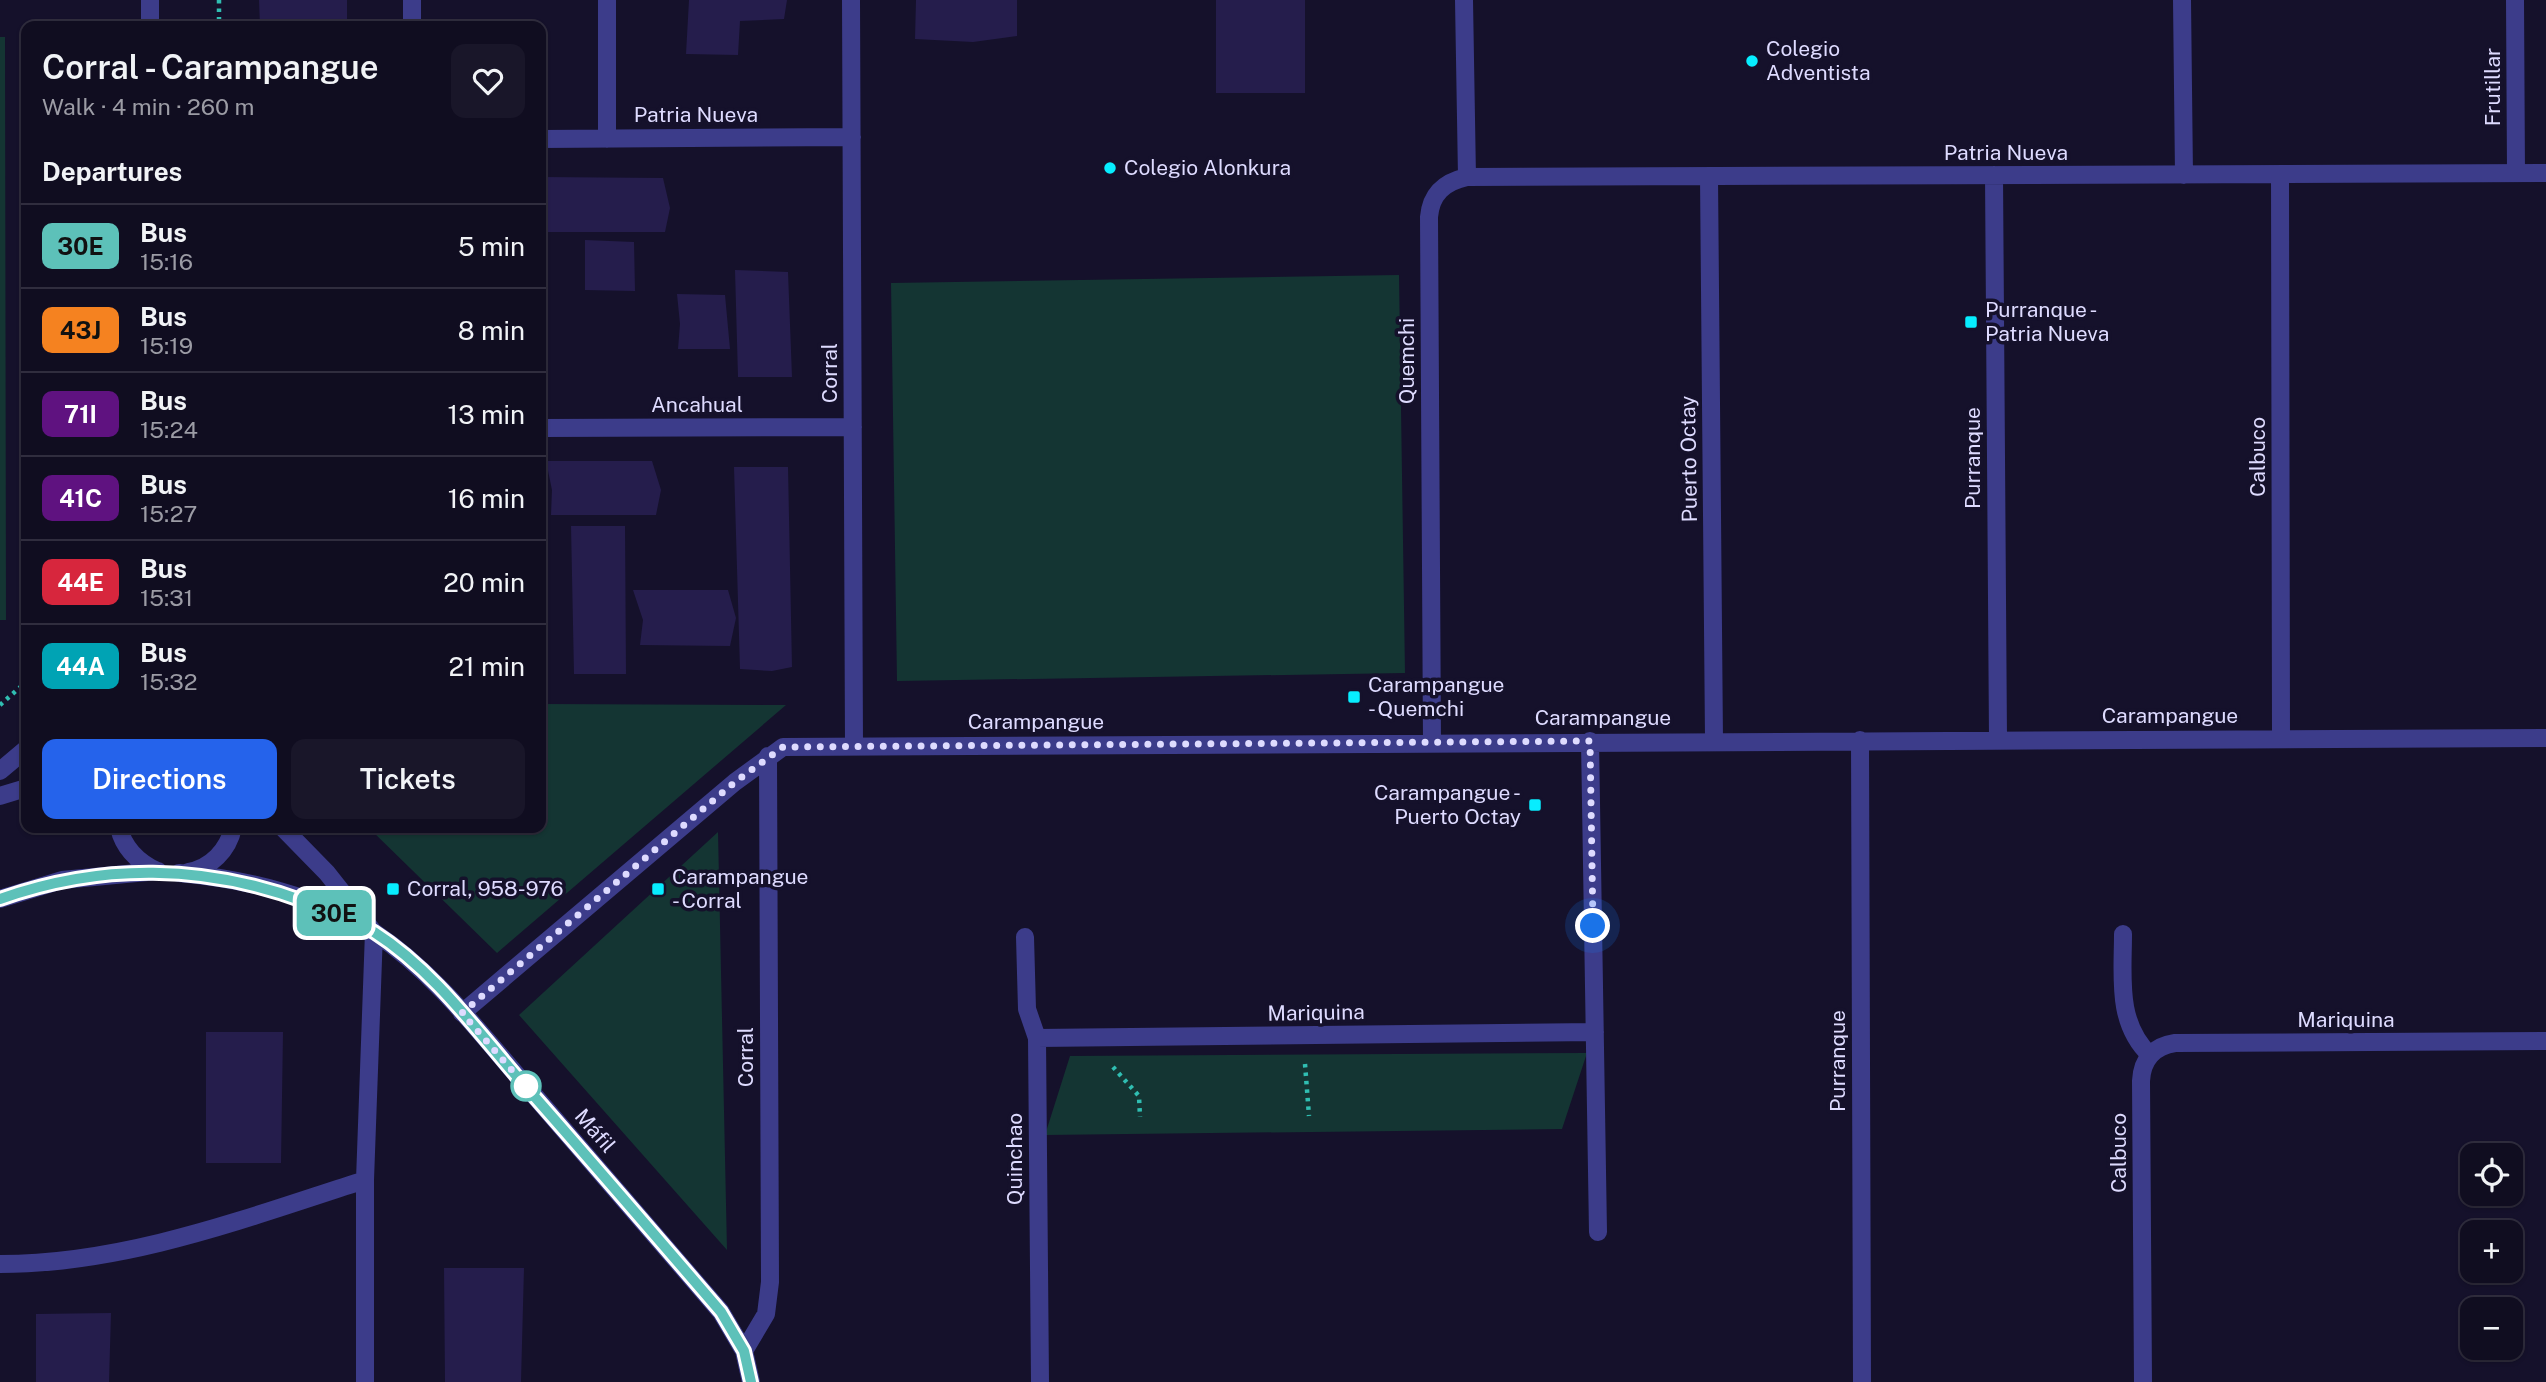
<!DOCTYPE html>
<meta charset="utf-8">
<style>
body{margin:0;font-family:"Public Sans",sans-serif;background:#191629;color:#f1f3f6;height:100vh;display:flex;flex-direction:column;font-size:26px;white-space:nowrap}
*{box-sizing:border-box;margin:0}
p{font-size:23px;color:#9c9ca5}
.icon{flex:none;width:38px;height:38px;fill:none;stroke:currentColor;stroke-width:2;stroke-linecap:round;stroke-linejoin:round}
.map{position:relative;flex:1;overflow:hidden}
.details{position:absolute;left:21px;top:21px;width:525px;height:812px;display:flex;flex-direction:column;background:#100d20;border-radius:14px;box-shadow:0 2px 5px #0004,0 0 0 2px #302d3e}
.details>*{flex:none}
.badge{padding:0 14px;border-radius:10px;font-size:24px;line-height:46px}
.fabs{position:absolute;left:2460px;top:1143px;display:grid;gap:14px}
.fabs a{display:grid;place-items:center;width:63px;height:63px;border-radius:14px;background:#100d20;box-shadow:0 2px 5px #0004,0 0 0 2px #302d3e;font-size:35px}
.you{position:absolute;width:35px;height:35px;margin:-18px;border:5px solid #fff;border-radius:50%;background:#1a73e8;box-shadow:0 0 0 10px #1a73e833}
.map>.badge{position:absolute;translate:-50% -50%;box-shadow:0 0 0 4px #fff}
h2{padding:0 21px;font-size:26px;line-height:63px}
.round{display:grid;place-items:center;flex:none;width:74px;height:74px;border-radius:14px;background:#191629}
.head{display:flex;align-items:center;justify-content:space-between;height:119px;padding:0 21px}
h1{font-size:33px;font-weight:600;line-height:52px}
.cta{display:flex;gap:14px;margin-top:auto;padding:14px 21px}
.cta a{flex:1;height:80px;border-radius:14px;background:#2563eb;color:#fff;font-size:28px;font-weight:600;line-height:80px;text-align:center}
.cta a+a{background:#191629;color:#f1f3f6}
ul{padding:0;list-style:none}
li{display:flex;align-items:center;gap:21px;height:84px;padding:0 21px;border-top:2px solid #302d3e}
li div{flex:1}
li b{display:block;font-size:26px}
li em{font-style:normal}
li .badge{min-width:77px;font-weight:700;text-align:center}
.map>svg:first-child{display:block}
</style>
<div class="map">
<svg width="2546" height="1382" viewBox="0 0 2546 1382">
<rect width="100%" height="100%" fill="#15112b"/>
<!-- green -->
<path fill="#143533" d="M0,37h5l1,583h-6z
M1399,275l6,398 -508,8 -6,-398z
M541,704l245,1 -289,248 -128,-125h172z
M718,832l9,418 -208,-235z
M1587,1053l-25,76 -517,6 25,-79z"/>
<!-- building -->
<path fill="#251d4c" d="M259,0h88v26h-87z
M689,0h98l-3,19 -44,2 -2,34 -52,-1z
M916,0h101v36l-44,6 -58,-3z
M1216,0h89v93h-89z
M541,177l122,1 7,30 -5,24h-124z
M585,240l49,2 1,49 -50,-1z
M735,270l53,2 4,105h-54z
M677,294l48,1 5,54h-52l2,-25z
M546,461h106l9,29 -5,25h-105l1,-25z
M734,467h54l4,200 -20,4 -32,-2z
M571,526h54l1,148h-52z
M633,590h95l8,28 -6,28 -90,-1 3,-25z
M206,1032h77l-2,131h-75z
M444,1268h80l-3,114h-76z
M111,1313l-2,69h-73v-68z"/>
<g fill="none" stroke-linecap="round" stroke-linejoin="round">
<!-- path -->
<path stroke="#30beb2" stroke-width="4.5" stroke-dasharray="3.5 5" stroke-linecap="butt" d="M219,0v26
M0,705l26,-23
M1305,1064l4,52
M1113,1067l26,29 1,21"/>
<!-- minor -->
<path stroke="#3c3c8a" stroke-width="18" d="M150,0v26
M851,0l3,746
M1464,0l3,177
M2182,0l2,175
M2515,0l1,173
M412,26v-26
M541,139l311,-2
M607,139v-139
M1994,175l4,565
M2280,175l1,564
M1709,177l5,563
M541,428l312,-1
M1860,740l2,642
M1590,741l8,491
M1432,742l-3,-525c2,-23 15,-35 38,-40l1079,-4
M0,771l26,-22
M0,796l26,-8
M119,828c5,21 19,34 38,43
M283,828l44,45 45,57
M188,872c23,-4 40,-22 45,-44
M179,873c66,6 140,23 196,60 60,40 105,100 152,154 65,75 129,150 194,225l23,39 7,31
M0,899l62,-19 96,-9
M2123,934c0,42 -7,89 27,121
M1025,937l2,72 10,29 3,344
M462,1013l273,-231 48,-35 1763,-9
M1037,1038l558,-6
M0,1264c126,0 246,-46 365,-84
M744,1351l22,-37 4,-32 -2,-526
M365,1382v-202l9,-248
M2143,1382l-2,-301c1,-22 13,-35 34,-38l371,-2"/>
</g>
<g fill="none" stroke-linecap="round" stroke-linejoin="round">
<!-- line casing -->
<g stroke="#fff" stroke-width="16">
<path id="line" d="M0,899c101,-36 205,-35 306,3 23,8 47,18 68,30 58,37 101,96 145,147 68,77 135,155 202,233l23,39 7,31"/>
</g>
<!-- line -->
<use href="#line" stroke="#5dc1b9" stroke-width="10"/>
<!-- walk -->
<path stroke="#dedbff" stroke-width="7" stroke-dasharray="0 12.6" d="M526,1086l5,6 -69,-79 273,-231 48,-35 807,-6 3,185"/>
</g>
<!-- markers -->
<g fill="#07edff" stroke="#15112b" stroke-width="2.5">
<circle cx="1752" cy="61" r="7"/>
<circle cx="1110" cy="168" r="7"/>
<rect x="1964" y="315" width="14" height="14" rx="3.5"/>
<rect x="1347" y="690" width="14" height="14" rx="3.5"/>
<rect x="1528" y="798" width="14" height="14" rx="3.5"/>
<rect x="386" y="882" width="14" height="14" rx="3.5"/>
<rect x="651" y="882" width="14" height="14" rx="3.5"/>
</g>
<circle fill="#fff" stroke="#5dc1b9" stroke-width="3.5" cx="526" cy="1086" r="14"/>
<g text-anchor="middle" stroke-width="7" stroke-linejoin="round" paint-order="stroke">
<!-- poi labels -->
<g font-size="21" fill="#dedbff" stroke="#15112b" text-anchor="start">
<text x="1766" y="56">Colegio<tspan x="1766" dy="24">Adventista</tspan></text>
<text x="1124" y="175">Colegio Alonkura</text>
<text x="1985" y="317">Purranque -<tspan x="1985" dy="24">Patria Nueva</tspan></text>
<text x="1368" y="692">Carampangue<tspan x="1368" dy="24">- Quemchi</tspan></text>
<text x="1521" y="800" text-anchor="end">Carampangue -<tspan x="1521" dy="24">Puerto Octay</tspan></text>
<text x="672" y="884">Carampangue<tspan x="672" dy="24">- Corral</tspan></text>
<text x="407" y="896">Corral, 958-976</text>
</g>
<!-- street labels -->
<g font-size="21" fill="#dedbff" stroke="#15112b">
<text transform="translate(2493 87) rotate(-90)" y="7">Frutillar</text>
<text x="696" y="122">Patria Nueva</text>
<text x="2006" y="160">Patria Nueva</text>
<text transform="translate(1407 361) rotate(-90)" y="7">Quemchi</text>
<text transform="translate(830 373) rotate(-90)" y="7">Corral</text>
<text x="697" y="412">Ancahual</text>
<text transform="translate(2258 457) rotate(-90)" y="7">Calbuco</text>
<text transform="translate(1973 458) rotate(-90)" y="7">Purranque</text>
<text transform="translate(1689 459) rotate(-91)" y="7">Puerto Octay</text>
<text x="2170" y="723">Carampangue</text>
<text x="1603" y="725">Carampangue</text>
<text x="1036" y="729">Carampangue</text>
<text transform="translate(1316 1013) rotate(-1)" y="7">Mariquina</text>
<text x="2346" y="1027">Mariquina</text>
<text transform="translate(746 1057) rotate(-90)" y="7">Corral</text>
<text transform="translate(1838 1061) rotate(-90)" y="7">Purranque</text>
<text transform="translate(595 1131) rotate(49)" y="7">Máfil</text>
<text transform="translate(2119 1153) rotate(-90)" y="7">Calbuco</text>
<text transform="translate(1015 1159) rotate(-90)" y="7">Quinchao</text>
</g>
</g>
</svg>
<div class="fabs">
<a><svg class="icon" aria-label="locate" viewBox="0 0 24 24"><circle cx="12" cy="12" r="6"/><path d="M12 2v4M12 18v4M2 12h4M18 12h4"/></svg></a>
<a>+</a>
<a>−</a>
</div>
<div class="you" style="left:1593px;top:926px"></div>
<b class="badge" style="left:334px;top:913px;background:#5dc1b9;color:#111">30E</b>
<section class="details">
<div class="head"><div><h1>Corral - Carampangue</h1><p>Walk · 4 min · 260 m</p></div><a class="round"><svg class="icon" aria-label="heart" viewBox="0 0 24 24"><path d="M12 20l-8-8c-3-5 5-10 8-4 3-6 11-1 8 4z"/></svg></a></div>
<h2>Departures</h2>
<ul>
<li><span class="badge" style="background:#5dc1b9;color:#111">30E</span><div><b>Bus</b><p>15:16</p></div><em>5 min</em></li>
<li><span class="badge" style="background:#f58220;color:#111">43J</span><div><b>Bus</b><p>15:19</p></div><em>8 min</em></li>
<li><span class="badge" style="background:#5f1280;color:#fff">71I</span><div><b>Bus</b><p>15:24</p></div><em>13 min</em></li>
<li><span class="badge" style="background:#5f1280;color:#fff">41C</span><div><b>Bus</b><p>15:27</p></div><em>16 min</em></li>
<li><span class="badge" style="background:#d7263d;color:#fff">44E</span><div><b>Bus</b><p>15:31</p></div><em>20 min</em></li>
<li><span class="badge" style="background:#00a3b4;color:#fff">44A</span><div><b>Bus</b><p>15:32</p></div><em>21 min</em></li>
</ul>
<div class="cta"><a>Directions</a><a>Tickets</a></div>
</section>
</div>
